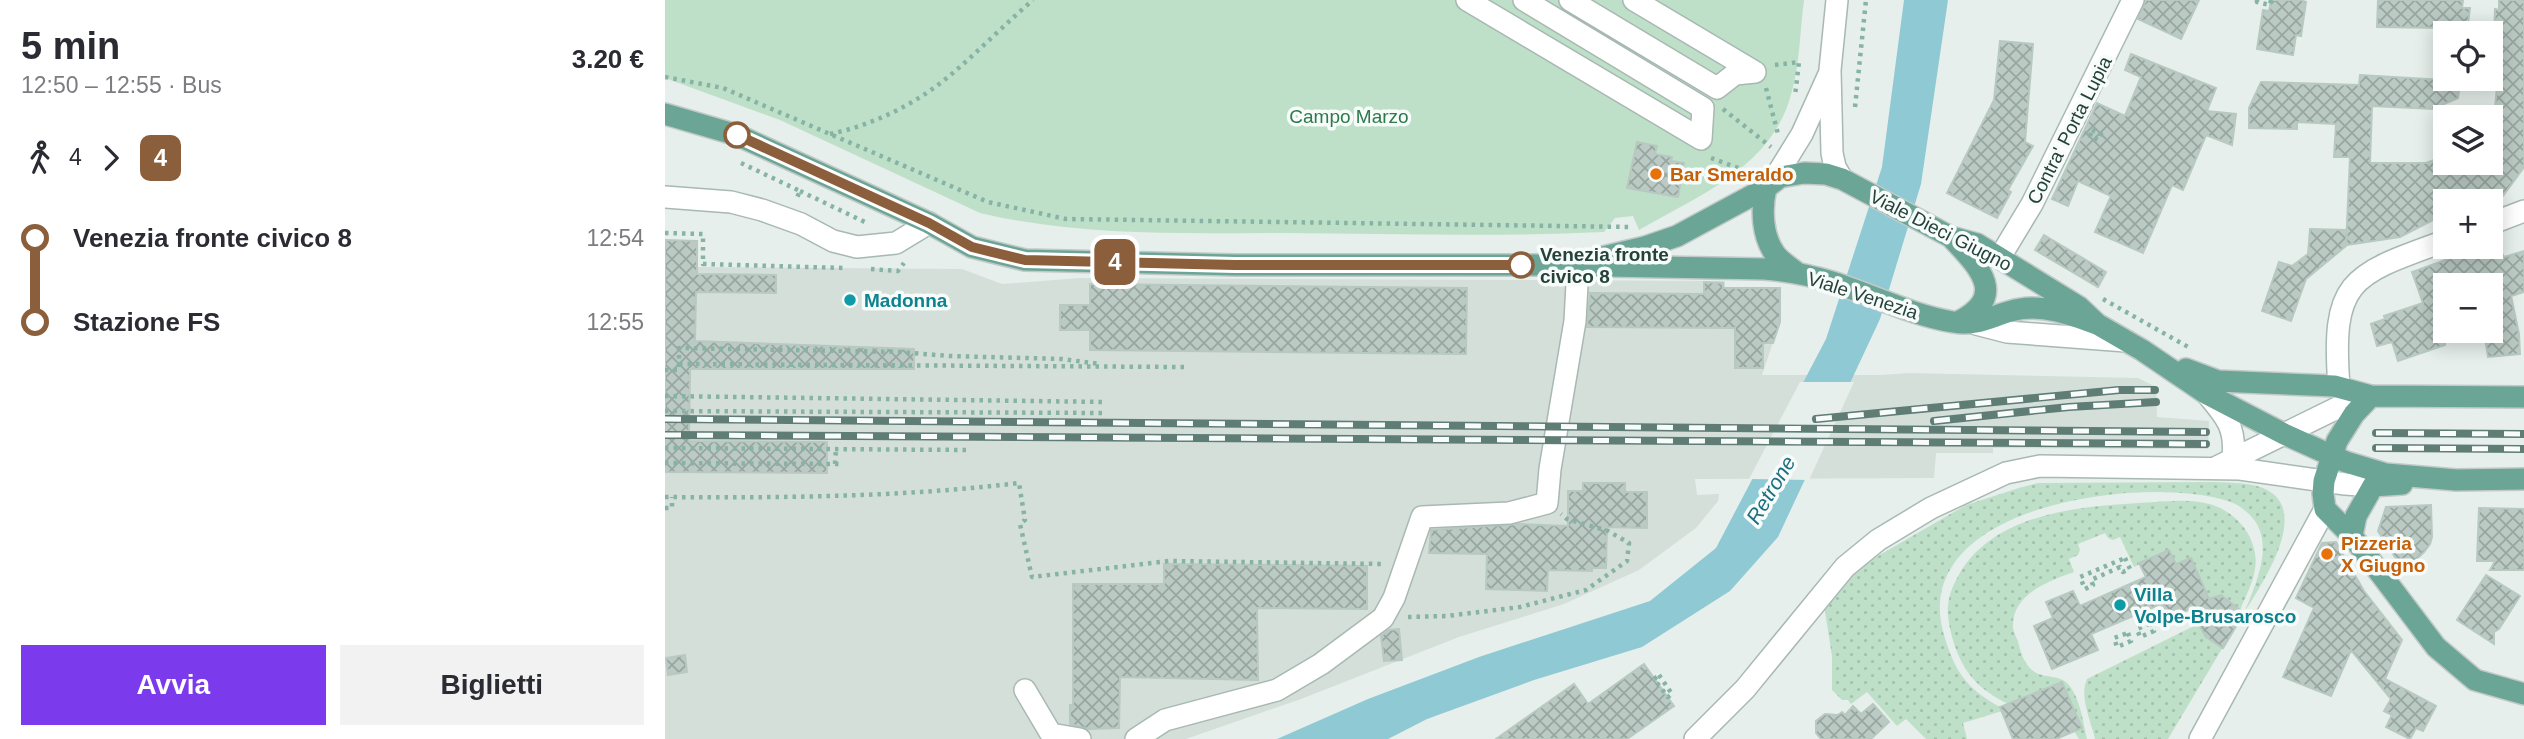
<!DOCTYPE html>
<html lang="it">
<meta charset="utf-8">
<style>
body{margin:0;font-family:Arial,sans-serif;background:#f2f2f3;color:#2b2b33;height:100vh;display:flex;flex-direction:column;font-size:26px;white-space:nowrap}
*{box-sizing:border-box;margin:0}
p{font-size:23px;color:#7c7c81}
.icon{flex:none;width:38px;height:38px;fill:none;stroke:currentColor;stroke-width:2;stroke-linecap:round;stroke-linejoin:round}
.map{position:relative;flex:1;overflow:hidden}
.panel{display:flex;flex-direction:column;background:#fff;width:665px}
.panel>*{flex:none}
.badge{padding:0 14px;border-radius:10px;font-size:24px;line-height:46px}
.buttons{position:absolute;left:1768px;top:21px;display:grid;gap:14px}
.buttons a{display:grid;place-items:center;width:70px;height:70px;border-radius:0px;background:#fff;box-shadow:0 4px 18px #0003;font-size:35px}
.map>.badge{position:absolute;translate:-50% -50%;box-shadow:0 0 0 4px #fff}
.legs{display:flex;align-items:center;gap:10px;height:77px;padding:0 21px;font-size:23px}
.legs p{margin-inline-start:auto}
.overview{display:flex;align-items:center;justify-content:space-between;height:119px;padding:0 21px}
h1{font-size:38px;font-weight:600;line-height:52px}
.button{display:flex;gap:14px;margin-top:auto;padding:14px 21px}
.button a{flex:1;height:80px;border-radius:0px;background:#7c3aed;color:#fff;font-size:28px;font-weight:600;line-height:80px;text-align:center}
.button a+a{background:#f2f2f3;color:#2b2b33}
ul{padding:0 21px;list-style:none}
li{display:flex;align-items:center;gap:24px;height:84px;font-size:26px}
li i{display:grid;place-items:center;width:10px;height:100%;margin:0 9px;background:currentColor}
li i::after{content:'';width:18px;height:18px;margin:-9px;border:5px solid;border-radius:50%;background:#fff}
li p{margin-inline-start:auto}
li:first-child i{background:linear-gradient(#0000 50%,currentColor 0)}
li:last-child i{background:linear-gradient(currentColor 50%,#0000 0)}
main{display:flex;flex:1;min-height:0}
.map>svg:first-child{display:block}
</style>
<main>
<section class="panel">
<div class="overview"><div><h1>5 min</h1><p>12:50 – 12:55 · Bus</p></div><b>3.20 €</b></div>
<div class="legs"><svg class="icon" aria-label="walk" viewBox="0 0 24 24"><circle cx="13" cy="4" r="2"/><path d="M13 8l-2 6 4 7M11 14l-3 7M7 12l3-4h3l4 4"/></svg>4<svg class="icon" aria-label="forward" viewBox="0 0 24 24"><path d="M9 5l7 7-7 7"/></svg><b class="badge" style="background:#8b5e3c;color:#fff">4</b></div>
<ul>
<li><i style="color:#8b5e3c"></i><b>Venezia fronte civico 8</b><p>12:54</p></li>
<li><i style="color:#8b5e3c"></i><b>Stazione FS</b><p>12:55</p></li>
</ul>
<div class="button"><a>Avvia</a><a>Biglietti</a></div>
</section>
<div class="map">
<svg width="1859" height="739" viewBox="0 0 1859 739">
<defs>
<pattern id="garden-dots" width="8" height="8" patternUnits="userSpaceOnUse" patternTransform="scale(1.75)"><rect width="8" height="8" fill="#bfe0c8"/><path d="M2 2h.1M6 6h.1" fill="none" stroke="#a4c1ad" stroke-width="1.8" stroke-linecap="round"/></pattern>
<pattern id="building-cross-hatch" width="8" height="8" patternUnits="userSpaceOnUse" patternTransform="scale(1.75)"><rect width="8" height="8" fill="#bbcac4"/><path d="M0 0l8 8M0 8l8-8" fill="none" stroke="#98a6a0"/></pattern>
</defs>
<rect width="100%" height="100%" fill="#e6efeb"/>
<!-- built -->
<path fill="#d4dfda" d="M0,240l32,1v26l265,2 40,15 78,-6 645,3v7h55v34l-18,53h118l29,-2 229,5 18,9 1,30 52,4 -1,28 -215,-1v5h-57l-2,25 -239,1 2,16 22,-1 -1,7 -22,27 -57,42 -75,34 -105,33 -158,62 -115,40h-521z"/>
<!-- green -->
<path fill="#bfe0c8" d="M0,0h1139c-4,30 -4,62 -12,91 -18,75 -92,104 -153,139l-6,-14 -18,2 -11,14c-106,5 -212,2 -318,1 -105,0 -203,4 -306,-20l-200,-93 -115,-42z"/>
<!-- garden -->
<path fill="url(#garden-dots)" d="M1549,482c15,1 34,0 49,6 51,21 -2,97 -19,125 10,-25 27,-60 14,-87 -5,-10 -17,-20 -27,-24 -83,-29 -326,2 -287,133 11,37 22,53 56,72l2,4 -39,12 4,16h-41l-20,-20 -9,7 -30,-34 -16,12 -3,-4h-6l-10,-10v-34l-8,-51 28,-34 114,-66 53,-17 19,-5z
M1490,502c17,-1 37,-3 54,2 28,7 51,36 46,65 -2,14 -10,29 -15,41l-19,-15 -12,4 -33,-35 -7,-14 -35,17 -14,-30 -7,3 -5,-2 -3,-5 -27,11 2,6 -2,5 -9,4 5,13c-23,8 -62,22 -61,54 0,5 3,11 5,15 2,10 6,22 14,29 10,9 26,4 35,13 13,13 16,39 20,56h-8l-5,-8 7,-3 -19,-46 -54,22c-32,-16 -46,-33 -56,-67 -7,-27 -6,-41 9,-66 39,-62 128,-65 194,-69z
M1533,624l8,13 17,10 -55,92h-73c-4,-18 -16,-42 -8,-60z"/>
<!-- water -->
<path fill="#8ec9d4" d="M1239,0h44l-27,184 -41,135 -102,218 -48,54 -88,56 -108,33 -107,39 -39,20h-111l91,-40 111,-42 171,-56 66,-53 110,-209 56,-172z"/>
<!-- pier -->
<path fill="#e6efeb" d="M1135,382h54l-45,98 -60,-1z"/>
<!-- building -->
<path fill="url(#building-cross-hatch)" stroke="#b8c9c2" stroke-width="2" d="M1481,0h53l-18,39 -43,-20z
M1606,0h30l5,2 -5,34 -5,-1 -3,20 -36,-6 6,-39 6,1z
M1713,0h85l-1,8h8l-3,23 -26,1v-4l-64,-1z
M1834,0h25v167l-21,29 -15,5h-43v13l-45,23 -54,8 4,-88h-16l2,-33 -39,-2v7l-48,-1v-20l12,-26 98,3 1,-10 84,5v2l16,1 -2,15 -25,11 -61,-3 -2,57h56l19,-7v7h45l7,-77h-5l3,-77 4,1z
M1335,41l33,3 -8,98 8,4 -25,44 3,2 -14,26 -50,-25 47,-93z
M1466,54l85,34 -9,23 29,3 -4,31 -26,-10 -23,55 -11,-5 -29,68 -48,-21 16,-36 -33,-15 -10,25 -16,-7 45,-96 28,13 16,-39 -16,-7z
M972,142l20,4 -2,8 17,3 -1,4 13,2 -6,34 -51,-9z
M1645,229l37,1 -1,16 -40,33 -15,42 -29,-10 17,-49 13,4 16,-12z
M1379,235l62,37 -8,15 -63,-37z
M0,240l32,1v33l79,1v18l-80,-1 -1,49 219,8v20h-224l-1,72 138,1v31l-162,-1z
M1831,241l8,16 20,-6v41l-13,4 8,38 1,20 -32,3 -4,-26h6v-46h-45v60l-47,16 -6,-19 -15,4 -6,-22 14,-5 -1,-3 39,-13 -11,-31 69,-25h9v-4z
M1039,282l19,1v5h57v34l-7,21h-10v25h-28v-40l-148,-1 3,-34 114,1z
M425,284l377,4 -1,66 -376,-4v-20h-30v-25h30z
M918,483h42v9h22v36l-40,-1 -1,41h-14v3l-44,-1 -1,21 -61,-2 1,-35 -58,-1 2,-23 86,-6 51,2v-35h15z
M1766,505l1,32 -2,7 -6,8 -20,19 -26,-40 8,-24z
M1814,508l45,1v61h-34l5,-9h-18z
M1671,542l28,49 38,49 -17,39 51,27 -13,25 -7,-3 -6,11 -24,-12 6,-12 -8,-4 7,-12 -40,-49 -20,46 -48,-19 31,-69 -18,-10 26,-55z
M1504,550l7,14 15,-6 18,41 12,-4 23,18 -21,35 -17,-11 -16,-28 -23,11 -6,-16 -70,30 7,16 -46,19 -18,-43 19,-8 -7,-16 27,-11 7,15 66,-29 -7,-14z
M499,564l203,2v43l-110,-1 1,72 -138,-3 -1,51 -31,1 -18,-5v-19h3v-121h91z
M1821,575l34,21 -21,33 -5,3v12l-37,-24z
M734,629l3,31 -18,1 -3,-25 8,-6z
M20,655l2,17 -19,3 -2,-17z
M979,664l30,42 -47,33h-131l78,-55 14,20z
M1397,682l20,46 -26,11h-43l-13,-32z
M1208,704l16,18 -18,17h-50l-5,-6v-12l9,-7 13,1 4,-3 3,3 8,-9 8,8z"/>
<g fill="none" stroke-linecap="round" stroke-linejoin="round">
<!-- minor casing -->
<g stroke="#a8b8b2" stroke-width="24">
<path id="minor" d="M802,0l234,139 2,-31 -179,-108
M905,0l147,88 18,-14 20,-2
M969,0l121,72
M1172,0l-7,70 2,83 3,14 7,12
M1108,181l29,-47 28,-62
M0,197l66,5 31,8 39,14 32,17 24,6 39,-4 33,-20
M1825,224l34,-13
M1335,257l32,-53 101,-204
M1311,324l31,8 119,9
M1674,387c-8,-107 11,-112 106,-146
M1542,394c19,23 29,33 26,63
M1552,467l122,-60 32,-11
M360,690l26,44 29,5
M471,739l29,-19 112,-30 44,-26 62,-46 11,-20 28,-81 87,-4 38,-10 3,-34 25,-148 3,-55
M1030,739l50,-50 100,-122 33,-27 53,-32 75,-35 34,-7 200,3 105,15 28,2
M1535,739l125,-230"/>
</g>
<!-- major casing -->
<g stroke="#c2cac8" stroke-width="24">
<path id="major" d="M0,114l72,21 192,88 43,24 53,13 210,5h321l208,4c23,2 46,6 68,13 41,13 79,33 121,40 28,5 42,-9 67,-13 27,-4 52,6 77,15
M1101,188c-5,21 -4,48 9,66 5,7 15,13 21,18
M1286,237c28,30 58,59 7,85
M934,258l46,-11 32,-11 89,-48 14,-11 24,-4 22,1 16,5 109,58 26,7 102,63 18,17 45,26 65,44 77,40 62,28 40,12 70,6 68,-1
M1521,369l32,12 116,5 37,10 153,1
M1706,396l-17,18 -17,27 -13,40 -1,13 2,15 27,27 84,111 39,33 49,14
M1687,536l4,-20 17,-30 29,-2"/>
</g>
<!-- path -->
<path stroke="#86b3a5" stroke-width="4.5" stroke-dasharray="3.5 5" stroke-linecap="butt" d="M1592,0v2l13,3 1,-5
M1110,65l24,-3 -4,34
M0,77l58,11 265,114 78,17 566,8
M1101,88l12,46
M1190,107l11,-107
M1058,109l48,38
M1427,130l9,4 -3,6 -8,-4z
M165,134c44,-9 90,-32 124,-62 27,-23 52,-49 79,-72
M1046,158l30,11 6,5
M76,163l59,28 -4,9
M135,191l69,33
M0,233l38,1v30l141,4
M206,269l27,2 6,-8
M1438,299l87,49
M14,364l505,3
M0,370h14v-22l221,4 49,4 113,3 38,5
M0,396l440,6
M0,411l440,2
M0,448l303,2
M0,463l178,1
M170,464l1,-15
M0,497c119,1 237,0 354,-14l6,37 -5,4 12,53 137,-16 214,3
M0,508h7v-11
M1460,558l5,11 -7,3 -3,-5 -29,13 2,5 -8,4 -5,-12z
M743,617l39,-1 73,-9 66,-17 41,-29 2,-18 -21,-12 -41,-12 -6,-5
M1486,623l3,8 -14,6 -3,-8z
M1463,633l3,8 -14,6 -3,-9z
M994,675l13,19 -4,3 -14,-18z"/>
<!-- minor -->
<use href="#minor" stroke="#fff" stroke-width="21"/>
<!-- major -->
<use href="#major" stroke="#6aa596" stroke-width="21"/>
<!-- rail casing -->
<g stroke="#5f7d75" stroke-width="8">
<path id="rail" d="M0,419l1541,13
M1151,419l303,-29h36
M1269,421l135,-14 87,-5
M1711,433l148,1
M0,435l1541,9
M1711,448l148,1"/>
</g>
<!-- rail -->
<use href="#rail" stroke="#f7fbf9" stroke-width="5" stroke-dasharray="16" stroke-linecap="butt"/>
</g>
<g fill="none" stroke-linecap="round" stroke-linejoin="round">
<!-- line-1 casing -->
<g stroke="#fff" stroke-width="16">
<path id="line-1" d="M72,135l192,88 43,24 53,13 210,5h286"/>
</g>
<!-- line-1 -->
<use href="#line-1" stroke="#8b5e3c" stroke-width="10"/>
</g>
<!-- markers -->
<g fill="#fff" stroke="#8b5e3c" stroke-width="3.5">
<circle cx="72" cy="135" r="12"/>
<circle cx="856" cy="265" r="12"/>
</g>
<g fill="#e8710a" stroke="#f7fbf9" stroke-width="2.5">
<circle cx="991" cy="174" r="7"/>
<circle cx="1662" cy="554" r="7"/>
</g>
<g fill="#0f9aa8" stroke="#f7fbf9" stroke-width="2.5">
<circle cx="185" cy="300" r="7"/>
<circle cx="1455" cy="605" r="7"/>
</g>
<g text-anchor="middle" stroke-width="7" stroke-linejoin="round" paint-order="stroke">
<!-- park labels -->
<g font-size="19" fill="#2d7a4b" stroke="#f7fbf9">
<text x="684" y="123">Campo Marzo</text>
</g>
<!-- street labels -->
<g font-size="19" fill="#24423a" stroke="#f7fbf9">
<text transform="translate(1404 130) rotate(-63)" y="7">Contra' Porta Lupia</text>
<text transform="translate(1276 230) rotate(27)" y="7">Viale Dieci Giugno</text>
<text transform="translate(1198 295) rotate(18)" y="7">Viale Venezia</text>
</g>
<!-- food labels -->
<g font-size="19" font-weight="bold" fill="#c56008" stroke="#f7fbf9" text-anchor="start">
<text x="1005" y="181">Bar Smeraldo</text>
<text x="1676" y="550">Pizzeria<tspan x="1676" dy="22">X Giugno</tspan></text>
</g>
<!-- stop labels -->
<g font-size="19" font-weight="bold" fill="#24423a" stroke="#f7fbf9" text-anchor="start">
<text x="875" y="261">Venezia fronte<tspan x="875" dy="22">civico 8</tspan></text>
</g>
<!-- culture labels -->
<g font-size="19" font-weight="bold" fill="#0d838f" stroke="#f7fbf9" text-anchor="start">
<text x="199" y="307">Madonna</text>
<text x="1469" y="601">Villa<tspan x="1469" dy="22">Volpe-Brusarosco</tspan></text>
</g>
<!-- water labels -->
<g font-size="21" font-style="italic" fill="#1c6f80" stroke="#f7fbf9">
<text transform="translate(1106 490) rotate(-59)" y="7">Retrone</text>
</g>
</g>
</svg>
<div class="buttons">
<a><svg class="icon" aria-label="locate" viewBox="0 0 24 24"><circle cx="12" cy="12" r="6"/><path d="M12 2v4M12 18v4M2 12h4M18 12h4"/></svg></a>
<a><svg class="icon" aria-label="layers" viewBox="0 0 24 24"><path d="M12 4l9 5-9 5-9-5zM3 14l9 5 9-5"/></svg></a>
<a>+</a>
<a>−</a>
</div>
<b class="badge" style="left:450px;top:262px;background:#8b5e3c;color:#fff">4</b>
</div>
</main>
